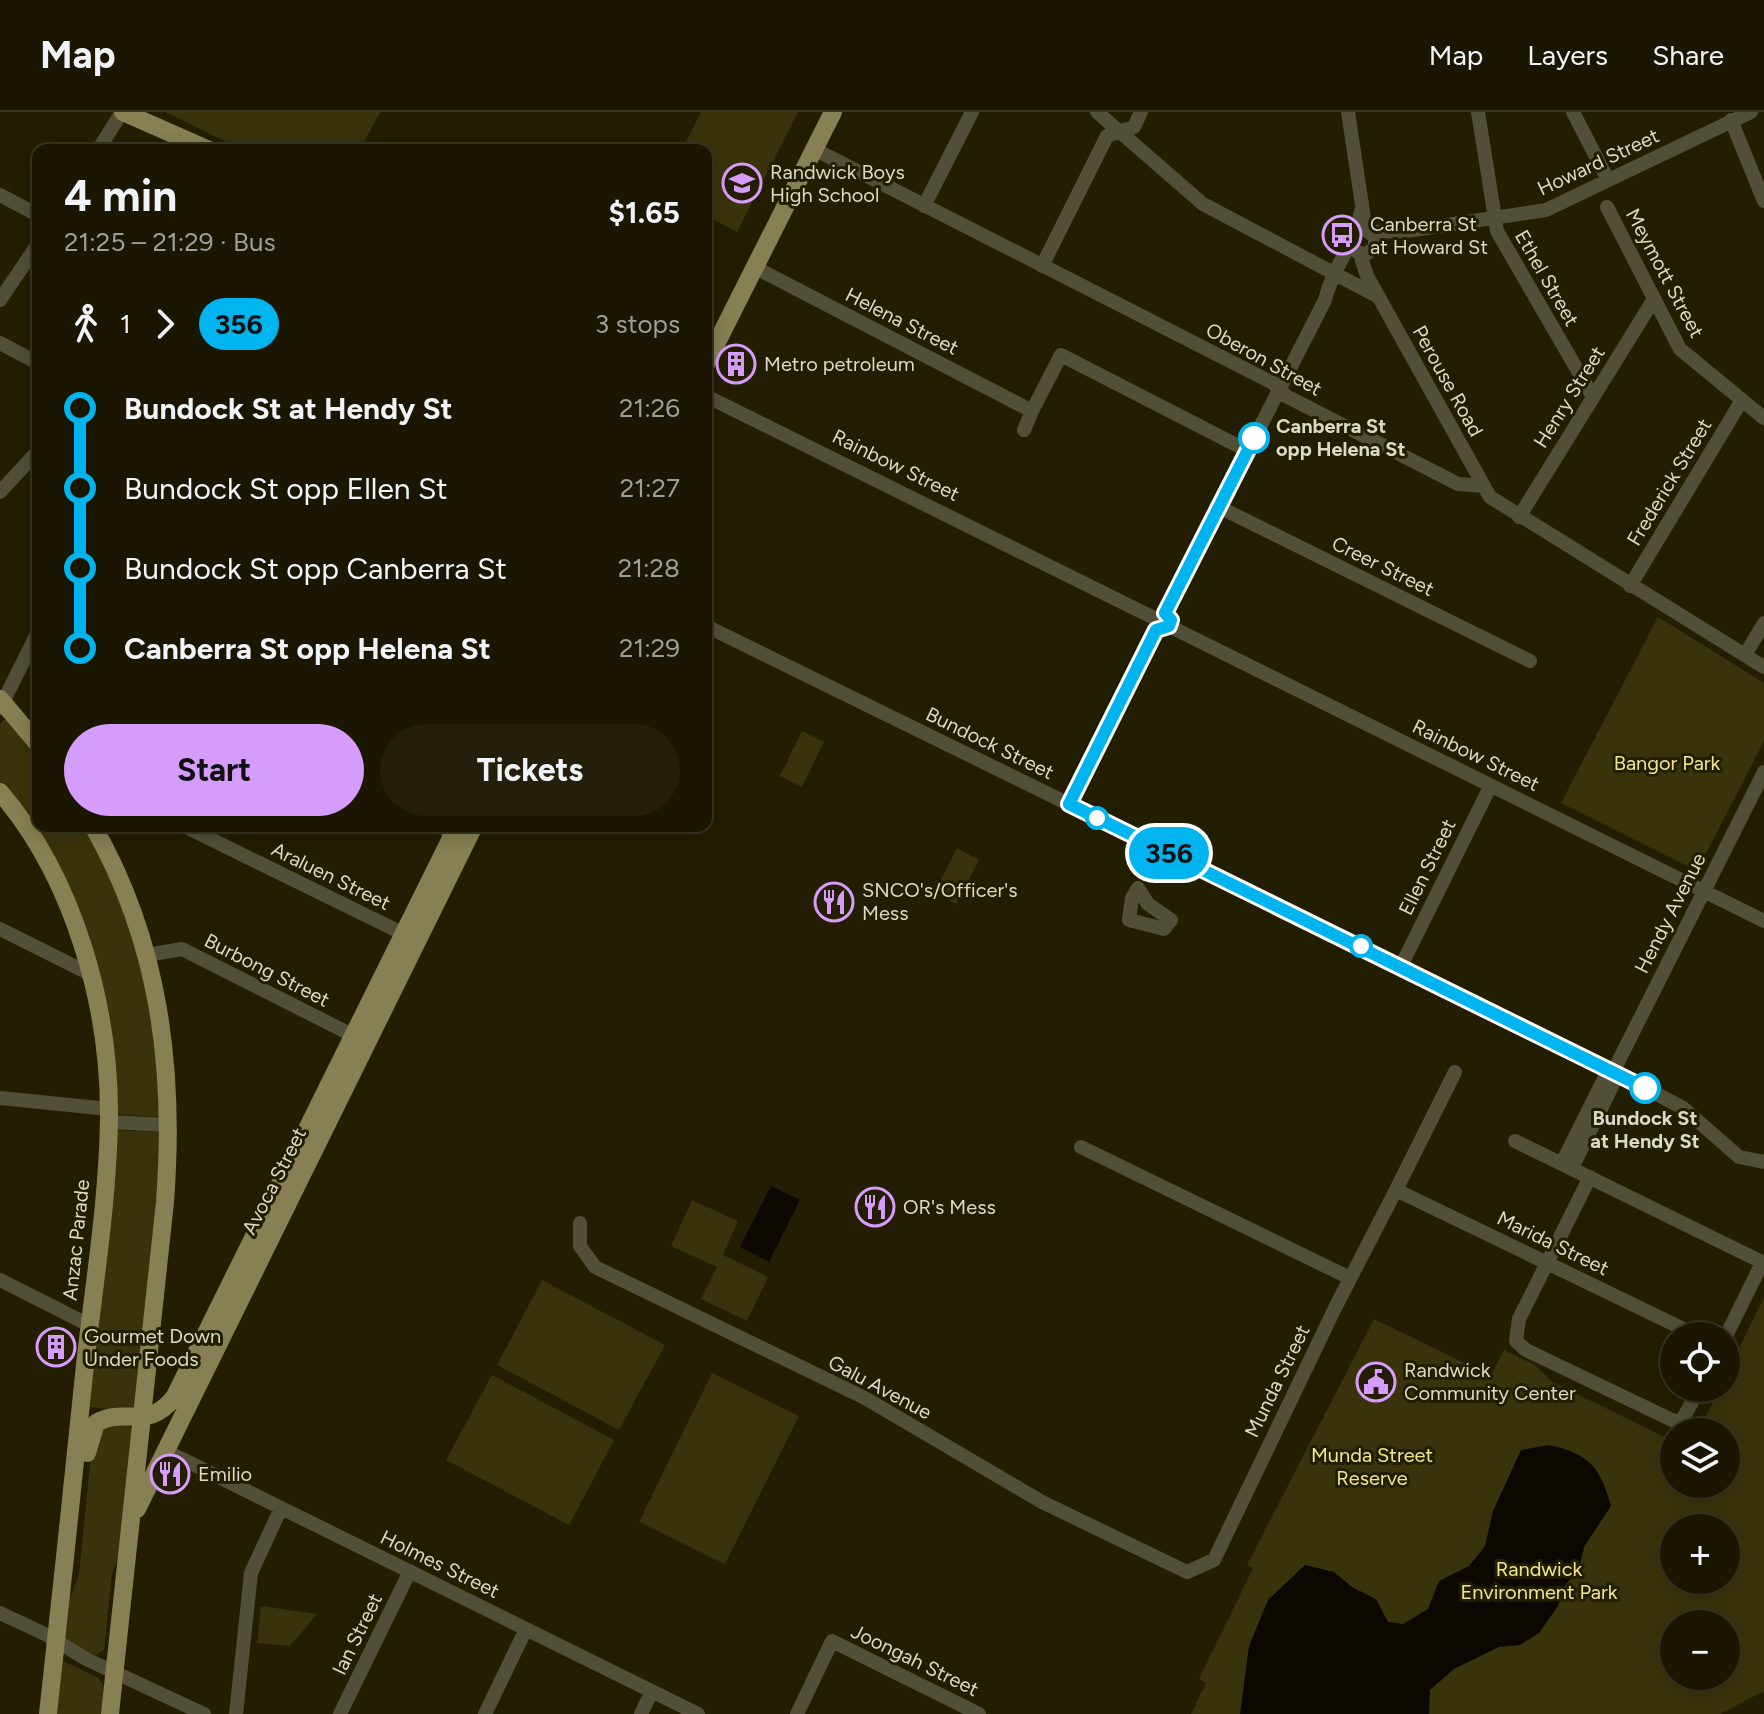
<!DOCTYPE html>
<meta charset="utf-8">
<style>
body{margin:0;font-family:Figtree,sans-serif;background:#231f0b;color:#f1f3f6;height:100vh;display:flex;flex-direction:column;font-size:30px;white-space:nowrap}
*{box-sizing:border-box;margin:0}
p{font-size:26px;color:#9f9f99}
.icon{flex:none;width:44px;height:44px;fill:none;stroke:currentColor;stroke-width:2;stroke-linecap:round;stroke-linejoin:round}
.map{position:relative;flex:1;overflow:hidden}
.drawer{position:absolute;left:32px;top:32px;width:680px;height:688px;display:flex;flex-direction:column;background:#1a1601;border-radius:16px;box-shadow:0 4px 20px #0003,0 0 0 2px #383523}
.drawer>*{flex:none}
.badge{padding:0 16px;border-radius:26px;font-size:28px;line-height:52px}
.controls{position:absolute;left:1660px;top:1210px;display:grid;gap:16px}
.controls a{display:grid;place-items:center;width:80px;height:80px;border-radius:50%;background:#1a1601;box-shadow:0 4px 20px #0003,0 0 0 2px #383523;font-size:40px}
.map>.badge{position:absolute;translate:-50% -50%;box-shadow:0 0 0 4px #fff}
.legs{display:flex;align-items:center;gap:12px;height:88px;padding:0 32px;font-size:26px}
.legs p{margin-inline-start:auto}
.headline{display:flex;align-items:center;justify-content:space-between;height:136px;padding:0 32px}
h1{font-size:44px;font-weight:700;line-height:60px}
.primary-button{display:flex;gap:16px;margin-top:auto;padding:16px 32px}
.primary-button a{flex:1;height:92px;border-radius:48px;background:#d59cfb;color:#111;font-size:32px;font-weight:700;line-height:92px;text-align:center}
.primary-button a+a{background:#231f0b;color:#f1f3f6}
ul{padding:0 32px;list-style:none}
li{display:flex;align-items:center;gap:28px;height:80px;font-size:30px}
li i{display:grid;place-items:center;width:12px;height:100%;margin:0 10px;background:currentColor}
li i::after{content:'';width:20px;height:20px;margin:-10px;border:6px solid;border-radius:50%;background:#1a1601}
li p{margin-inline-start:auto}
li:first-child i{background:linear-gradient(#0000 50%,currentColor 0)}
li:last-child i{background:linear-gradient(currentColor 50%,#0000 0)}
header{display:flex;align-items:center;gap:48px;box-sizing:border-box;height:112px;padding:0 40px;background:#1a1601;border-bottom:2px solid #383523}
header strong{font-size:38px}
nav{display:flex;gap:44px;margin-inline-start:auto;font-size:28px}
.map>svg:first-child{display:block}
</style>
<header>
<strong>Map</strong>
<nav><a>Map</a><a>Layers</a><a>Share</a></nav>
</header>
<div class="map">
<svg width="1764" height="1602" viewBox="0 0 1764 1602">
<rect width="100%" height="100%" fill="#231e01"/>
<!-- green -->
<path fill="#39330b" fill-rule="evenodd" d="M165,0h215l-20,38h-117z
M701,0h97l-61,120 -31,-16v-66h-24z
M1658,505l106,66v58l-67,130 -136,-68z
M3,608h9l26,32v74h48l30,55 34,111 12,125 -48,-3 -16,-123 -83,-190 -15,-18v-58z
M802,619l22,11 -22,45 -22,-11z
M957,736l22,12 -23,44 -22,-11z
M114,1018l44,2 5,27 -29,253 -45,-5z
M692,1088l46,21 -15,34 45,22 -21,44 -46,-22 16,-32 -46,-21z
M542,1168l123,65 -46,85 -122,-65z
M1764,1185v394l-44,23h-529l15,-31 -7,-4 54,-111 -6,-3 127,-246 117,57 13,-26 31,15 16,16 123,61v42h52v-52h-28l22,-44h6v-13zM1674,1416h52v52h-52zM1674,1512h52v52h-52z
M712,1261l87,43 -74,148 -86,-42z
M492,1263l122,65 -45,85 -123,-65z
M130,1313l3,5 -14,126 -7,17 -8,77 -11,7 -25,-12 -4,-9 4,-34 11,-27 13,-131 10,-18z
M261,1494l56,8 -27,32 -33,-3z
M63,1549l34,16 7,9 -3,28h-44z"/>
<!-- water -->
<path fill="#0c0700" d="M771,1074l29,14 -31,62 -29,-15z
M1549,1333c40,9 51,21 62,61l-27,41 -5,23 -14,15 -7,21 -19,27 -19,12 -21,2 -45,22 -24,21 -1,24h-189l9,-68 19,-46 37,-35 29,7 18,15 24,12 12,23 15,2 25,-15 11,-28 30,-15 16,-20 8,-35 28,-61z"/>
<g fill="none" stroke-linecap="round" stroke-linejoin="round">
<!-- minor -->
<path stroke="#524f39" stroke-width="14" d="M1097,0l106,92 174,92
M1348,0l16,106
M1478,0l19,119 96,166
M1573,0l34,66
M1731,8l33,81
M814,37l459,234 13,13 172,88 26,2
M98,38l24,-38
M0,83l38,20
M924,94l48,-94
M1607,95l73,142 84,69
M1371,120l36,-1 139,-21 205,-98
M1354,138l10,5 11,-7v-11l-9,-7
M1360,142l7,22 123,221 274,170
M1042,154l65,-130 27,-9 7,-15
M754,155l278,144 29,-56 187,96
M0,188l38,-56
M0,231l38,20
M706,284l446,221
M1024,318l8,-19
M0,380l38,-41
M1219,395l311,154
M1519,405l135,-218
M1630,474l112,-186
M1165,501l160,-313c7,-32 30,-56 36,-89
M706,514l919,451 58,31 56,49 25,5
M1169,514l595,295
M1745,543l19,-32
M0,596l38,-76
M1069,692l87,-174
M184,714l226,111
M438,714l25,12
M1138,776l10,16 23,16 -7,9 -35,-9 3,-22z
M0,817l90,45
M147,843l35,-6 180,91
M1401,854l89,-179
M1613,960l151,-300
M0,986l109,11
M109,1010l60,3
M1515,1029l249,122
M1081,1035l269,131
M1562,1051l47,-94
M1572,1056l46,-94
M1590,1065l-71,142 -3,22 10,9 148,71 8,-1 18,-32
M1396,1078l59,-118
M580,1111v23l15,21 270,131 177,104 145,70 27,-12 121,-252 61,-118 302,146
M0,1168l89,45
M1726,1224l36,-73
M164,1338l534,264
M0,1501l47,22 39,24 118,55
M236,1602l15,-141 30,-65
M340,1602l70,-143
M485,1602l41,-85
M641,1602l11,-23
M797,1602l35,-73 147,73"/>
<!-- major -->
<path stroke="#878052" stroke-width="18" d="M123,0l86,38
M706,252l127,-252
M0,587l38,45
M0,680c74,86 110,214 109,326 -1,82 -15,166 -24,247 -12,116 -24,233 -37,349
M93,714c67,117 82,244 72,376l-55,512
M87,1341l9,-30c28,-17 53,9 79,-27l282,-570
M137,1397l337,-683"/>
</g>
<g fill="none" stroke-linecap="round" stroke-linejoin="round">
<!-- line-1 casing -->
<g stroke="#fff" stroke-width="18">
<path id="line-1" d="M1254,326l-89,175 6,7 -2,6 -13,4 -87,174 576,284"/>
</g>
<!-- line-1 -->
<use href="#line-1" stroke="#00b5ef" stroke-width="12"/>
</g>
<!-- icons -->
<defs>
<g id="school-ring" transform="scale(2)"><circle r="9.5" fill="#231e01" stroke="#d59cfb" stroke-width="1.5"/><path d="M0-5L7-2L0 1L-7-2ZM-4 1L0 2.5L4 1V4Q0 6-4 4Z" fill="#d59cfb"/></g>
<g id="bus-ring" transform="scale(2)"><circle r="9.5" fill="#231e01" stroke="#d59cfb" stroke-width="1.5"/><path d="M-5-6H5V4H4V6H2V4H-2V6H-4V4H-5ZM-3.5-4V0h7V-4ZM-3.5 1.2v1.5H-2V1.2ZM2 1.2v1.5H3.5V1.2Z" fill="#d59cfb"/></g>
<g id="building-ring" transform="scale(2)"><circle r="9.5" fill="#231e01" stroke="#d59cfb" stroke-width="1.5"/><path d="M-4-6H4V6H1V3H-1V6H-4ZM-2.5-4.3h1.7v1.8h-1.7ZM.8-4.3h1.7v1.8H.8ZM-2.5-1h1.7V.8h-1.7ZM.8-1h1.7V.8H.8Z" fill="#d59cfb"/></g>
<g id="restaurant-ring" transform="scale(2)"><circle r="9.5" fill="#231e01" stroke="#d59cfb" stroke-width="1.5"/><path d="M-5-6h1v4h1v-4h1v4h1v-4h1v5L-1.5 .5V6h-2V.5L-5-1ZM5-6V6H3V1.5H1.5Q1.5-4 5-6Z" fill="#d59cfb"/></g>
<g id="civic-ring" transform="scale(2)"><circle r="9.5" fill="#231e01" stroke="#d59cfb" stroke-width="1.5"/><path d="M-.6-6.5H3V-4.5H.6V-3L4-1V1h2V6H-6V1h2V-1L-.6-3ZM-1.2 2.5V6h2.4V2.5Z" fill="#d59cfb"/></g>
</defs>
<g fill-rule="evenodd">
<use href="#school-ring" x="742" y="71"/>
<use href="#bus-ring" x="1342" y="123"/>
<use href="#building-ring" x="736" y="252"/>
<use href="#restaurant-ring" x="834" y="790"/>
<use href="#restaurant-ring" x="875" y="1095"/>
<use href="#building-ring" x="56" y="1235"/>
<use href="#civic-ring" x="1376" y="1270"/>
<use href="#restaurant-ring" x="170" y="1362"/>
</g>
<!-- markers -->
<g fill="#fff" stroke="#00b5ef" stroke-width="4">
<circle cx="1254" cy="326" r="14"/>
<circle cx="1097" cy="706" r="10"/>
<circle cx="1361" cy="834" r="10"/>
<circle cx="1645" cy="976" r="14"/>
</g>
<g text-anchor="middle" stroke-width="6" stroke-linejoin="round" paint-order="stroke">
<!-- street labels -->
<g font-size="20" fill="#dbd9c7" stroke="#231e01">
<text transform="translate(1598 50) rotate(-25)" y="7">Howard Street</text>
<text transform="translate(1665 161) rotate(62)" y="7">Meymott Street</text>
<text transform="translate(1547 166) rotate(60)" y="7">Ethel Street</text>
<text transform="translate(902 209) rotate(27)" y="7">Helena Street</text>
<text transform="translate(1264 247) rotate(29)" y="7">Oberon Street</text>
<text transform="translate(1448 269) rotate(61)" y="7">Perouse Road</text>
<text transform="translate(1569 285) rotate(-58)" y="7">Henry Street</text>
<text transform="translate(896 353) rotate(26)" y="7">Rainbow Street</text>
<text transform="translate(1669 370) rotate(-59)" y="7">Frederick Street</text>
<text transform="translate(1383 454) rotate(26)" y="7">Creer Street</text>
<text transform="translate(990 631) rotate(26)" y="7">Bundock Street</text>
<text transform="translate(1476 643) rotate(26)" y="7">Rainbow Street</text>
<text transform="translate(1427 755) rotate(-64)" y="7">Ellen Street</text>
<text transform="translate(331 764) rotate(26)" y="7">Araluen Street</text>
<text transform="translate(1670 801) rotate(-63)" y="7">Hendy Avenue</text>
<text transform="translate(267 858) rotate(27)" y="7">Burbong Street</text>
<text transform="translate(274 1069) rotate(-63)" y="7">Avoca Street</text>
<text transform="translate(76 1128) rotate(-84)" y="7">Anzac Parade</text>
<text transform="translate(1553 1131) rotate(26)" y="7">Marida Street</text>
<text transform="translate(1277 1269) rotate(-64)" y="7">Munda Street</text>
<text transform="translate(880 1275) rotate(28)" y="7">Galu Avenue</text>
<text transform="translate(440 1452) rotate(26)" y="7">Holmes Street</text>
<text transform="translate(357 1522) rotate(-64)" y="7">Ian Street</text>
<text transform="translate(915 1548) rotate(26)" y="7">Joongah Street</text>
</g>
<!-- poi labels -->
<g font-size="20" fill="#dbd9c7" stroke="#231e01" text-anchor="start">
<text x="770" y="67">Randwick Boys<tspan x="770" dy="23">High School</tspan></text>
<text x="1370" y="119">Canberra St<tspan x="1370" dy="23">at Howard St</tspan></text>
<text x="764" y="259">Metro petroleum</text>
<text x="862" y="785">SNCO's/Officer's<tspan x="862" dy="23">Mess</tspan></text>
<text x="903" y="1102">OR's Mess</text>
<text x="84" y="1231">Gourmet Down<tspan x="84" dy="23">Under Foods</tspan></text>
<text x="1404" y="1265">Randwick<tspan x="1404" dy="23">Community Center</tspan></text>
<text x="198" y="1369">Emilio</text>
</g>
<!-- stop labels -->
<g font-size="20" font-weight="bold" fill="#dbd9c7" stroke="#231e01" text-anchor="start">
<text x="1276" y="321">Canberra St<tspan x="1276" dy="23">opp Helena St</tspan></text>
<text x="1645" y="1013" text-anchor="middle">Bundock St<tspan x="1645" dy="23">at Hendy St</tspan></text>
</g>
<!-- park labels -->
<g font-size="20" fill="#f1e48f" stroke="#231e01">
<text x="1667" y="658">Bangor Park</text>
<text x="1372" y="1350">Munda Street<tspan x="1372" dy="23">Reserve</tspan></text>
<text x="1539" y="1464">Randwick<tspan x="1539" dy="23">Environment Park</tspan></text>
</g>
</g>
</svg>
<div class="controls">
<a><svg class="icon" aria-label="locate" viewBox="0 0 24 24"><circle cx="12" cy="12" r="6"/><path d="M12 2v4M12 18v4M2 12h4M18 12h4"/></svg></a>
<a><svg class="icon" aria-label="layers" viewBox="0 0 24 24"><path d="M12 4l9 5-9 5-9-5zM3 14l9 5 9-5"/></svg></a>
<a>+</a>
<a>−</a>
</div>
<b class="badge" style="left:1169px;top:741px;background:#00b5ef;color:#111">356</b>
<section class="drawer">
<div class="headline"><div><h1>4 min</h1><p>21:25 – 21:29 · Bus</p></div><b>$1.65</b></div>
<div class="legs"><svg class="icon" aria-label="walk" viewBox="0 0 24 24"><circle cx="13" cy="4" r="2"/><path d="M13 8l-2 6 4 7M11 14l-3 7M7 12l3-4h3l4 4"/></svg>1<svg class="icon" aria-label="forward" viewBox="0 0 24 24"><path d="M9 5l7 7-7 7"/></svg><b class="badge" style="background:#00b5ef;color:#111">356</b><p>3 stops</p></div>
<ul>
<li><i style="color:#00b5ef"></i><b>Bundock St at Hendy St</b><p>21:26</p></li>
<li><i style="color:#00b5ef"></i><span>Bundock St opp Ellen St</span><p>21:27</p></li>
<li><i style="color:#00b5ef"></i><span>Bundock St opp Canberra St</span><p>21:28</p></li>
<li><i style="color:#00b5ef"></i><b>Canberra St opp Helena St</b><p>21:29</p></li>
</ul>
<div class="primary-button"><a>Start</a><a>Tickets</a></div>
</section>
</div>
